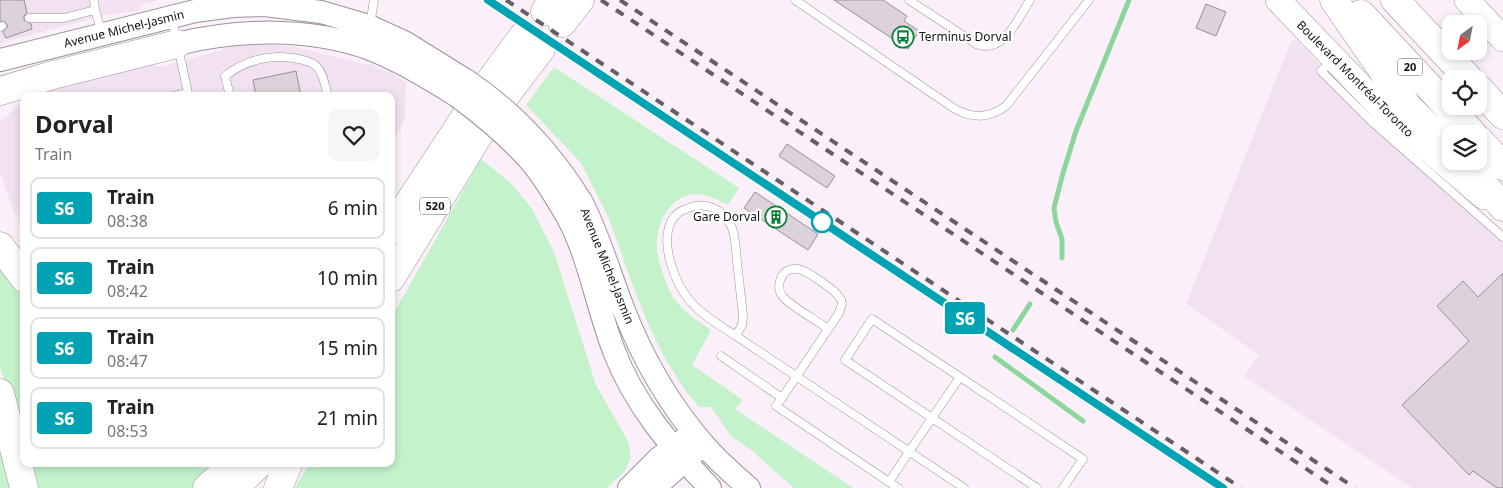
<!DOCTYPE html>
<html lang="fr">
<meta charset="utf-8">
<style>
body{margin:0;font-family:"Noto Sans",sans-serif;background:#f6f6f6;color:#222;height:100vh;display:flex;flex-direction:column;font-size:19px;white-space:nowrap}
*{box-sizing:border-box;margin:0}
p{font-size:16px;color:#767676}
.icon{flex:none;width:28px;height:28px;fill:none;stroke:currentColor;stroke-width:2;stroke-linecap:round;stroke-linejoin:round}
.map{position:relative;flex:1;overflow:hidden}
.drawer{position:absolute;left:20px;top:92px;width:375px;height:375px;display:flex;flex-direction:column;background:#fff;border-radius:10px;box-shadow:0 2px 8px #0003}
.drawer>*{flex:none}
.badge{padding:0 10px;border-radius:4px;font-size:18px;line-height:32px}
.needle{width:32px;rotate:212deg}
.tools{position:absolute;left:1442px;top:15px;display:grid;gap:10px}
.tools a{display:grid;place-items:center;width:45px;height:45px;border-radius:10px;background:#fff;box-shadow:0 2px 8px #0003;font-size:25px}
.map>.badge{position:absolute;translate:-50% -50%;box-shadow:0 0 0 2px #fff}
.round{display:grid;place-items:center;flex:none;width:52px;height:52px;border-radius:10px;background:#f6f6f6}
.overview{display:flex;align-items:center;justify-content:space-between;height:85px;padding:0 15px}
h1{font-size:24px;font-weight:700;line-height:38px}
ul{padding:0;list-style:none}
li{display:flex;align-items:center;gap:15px;height:62px;margin:0 10px 8px;padding:0 5px;border:2px solid #e0e0e0;border-radius:10px}
li div{flex:1}
li b{display:block;font-size:19px}
li em{font-style:normal}
li .badge{min-width:55px;font-weight:700;text-align:center}
.map>svg:first-child{display:block}
</style>
<div class="map">
<svg width="1503" height="488" viewBox="0 0 1503 488">
<rect width="100%" height="100%" fill="#fbf0fa"/>
<!-- built -->
<path fill="#f2e2f1" d="M0,0h160l-17,4 -5,6 -7,2 -25,3 -106,28z
M1295,38l59,63 149,132v255h-91l-168,-112 15,-21 -73,-51 105,-262z
M254,45h27l24,4 58,15h6l23,9 14,9 -1,38 -14,25v-49h-361l119,-31 10,2 78,-21z
M24,100v126l-12,-19 -12,-34v-51z"/>
<!-- green -->
<path fill="#c3f2cb" d="M554,67l185,121 -11,17c-10,-5 -21,-11 -33,-11 -26,2 -39,30 -38,53 0,13 11,44 19,54 9,12 23,21 35,29l-19,35 51,35 -8,9 118,79h-59l-43,-38 -20,-14 -20,-29h-12l-14,-17 -22,-35 -13,-27 -16,-39 -25,-70 -28,-56 -55,-58z
M481,159l31,25 20,25 22,43 42,133 32,56 3,16 -6,14 -18,17h-312l14,-24h82v-146z
M0,264l24,29v155l-14,-53 -10,-27z
M0,423l16,65h-16z
M28,464h196l-18,16 -16,8h-156z"/>
<g fill="none" stroke-linecap="round" stroke-linejoin="round">
<!-- stream -->
<path stroke="#8dd69b" stroke-width="5" d="M1062,258v-19l-6,-17 -2,-14 9,-35 13,-42 53,-131
M1013,330l17,-26
M995,357l88,64"/>
</g>
<!-- building -->
<path fill="#dcd2db" stroke="#988e97" d="M0,0h24l3,13 -3,3v4l7,4 1,5 -26,9 -3,-6 5,-6 -3,-4 -5,-1z
M834,0h49l24,16 -3,5 15,10 -11,18z
M1206,4l20,8 -10,24 -20,-8z
M296,71l5,25h-45l-3,-16z
M787,144l48,32 -8,12 -48,-32z
M755,192l63,42 -10,16 -64,-42z
M1503,273v215h-6l-24,-17 -4,4 -67,-70 67,-64 -32,-35 26,-25 15,16z"/>
<g fill="none" stroke-linecap="round" stroke-linejoin="round">
<!-- service casing -->
<g stroke="#9c929b" stroke-width="9">
<path id="service" d="M94,0l1,10
M795,0l160,109c19,10 34,9 51,-3l83,-106
M909,0l67,44c28,11 42,-26 54,-44
M29,18h35l31,-8 7,23
M172,19l16,74 -15,3
M370,25l4,-25
M0,27l2,-1
M1332,61l-11,10 48,48 134,118
M230,96l-5,-20c22,-17 48,-22 74,-17 7,2 14,3 18,8 7,7 8,20 11,29
M736,336l6,-11 1,-10c-2,-17 -4,-35 -6,-53 -1,-11 -1,-23 -5,-34 -8,-19 -27,-28 -46,-19 -6,2 -11,6 -14,11 -13,23 3,64 19,82 12,14 30,24 45,34l228,152
M721,356l61,42 -6,8 122,82
M960,377l123,82 -20,29
M782,398l57,-85 3,-9c-1,-4 0,-5 -3,-7 -4,-7 -33,-27 -41,-28 -16,-3 -25,18 -14,29 11,11 31,21 44,31
M889,482c23,-35 47,-70 71,-105l-88,-58 -27,41 192,128"/>
</g>
<!-- secondary casing -->
<g stroke="#9c929b" stroke-width="24">
<path id="secondary" d="M177,44c62,-15 132,-17 193,5 31,12 59,29 87,47
M0,60l195,-49 38,-5 32,-1 56,7 48,14 37,17 61,38
M581,201c18,34 28,71 42,107 19,49 47,98 82,138 13,15 29,29 44,42
M568,218c22,42 29,89 46,133 20,53 57,96 96,137
M629,488l30,-30 26,-19
M654,488l41,-36"/>
</g>
<!-- primary casing -->
<g stroke="#9c929b" stroke-width="26">
<path id="primary" d="M1278,0l110,115 96,82
M1467,0l36,39"/>
</g>
<!-- motorway casing -->
<g stroke="#9c929b" stroke-width="29">
<path id="motorway" d="M1334,0l74,107 43,43
M1395,0l74,79
M545,11l8,-11
M1361,14l112,120
M562,23l18,-23
M1479,89l24,26
M0,91l53,-16 124,-31
M1479,140l24,26
M1463,161l40,46
M391,230l88,-134 44,-60
M0,246l24,32
M391,278l102,-166 48,-63
M0,393l24,95
M207,488l28,-24
M234,488l25,-24
M278,488l10,-24"/>
</g>
<!-- service -->
<use href="#service" stroke="#fff" stroke-width="8"/>
<!-- secondary -->
<use href="#secondary" stroke="#fff" stroke-width="22"/>
<!-- primary -->
<use href="#primary" stroke="#fff" stroke-width="25"/>
<!-- motorway -->
<use href="#motorway" stroke="#fff" stroke-width="28"/>
<!-- rail -->
<path stroke="#655f64" stroke-width="4" stroke-dasharray="9 9" stroke-linecap="butt" d="M488,0l735,488
M506,0l735,488
M601,0l734,488
M620,0l735,488"/>
<!-- secondary-bridge casing -->
<g stroke="#9c929b" stroke-width="24" stroke-linecap="butt">
<path id="secondary-bridge" d="M467,81c48,32 84,72 114,120
M457,96c27,20 53,41 75,67 14,17 25,36 36,55"/>
</g>
<!-- secondary-bridge -->
<use href="#secondary-bridge" stroke="#fff" stroke-width="22"/>
</g>
<g fill="none" stroke-linecap="round" stroke-linejoin="round">
<!-- line casing -->
<g stroke="#fff" stroke-width="11">
<path id="line" d="M488,0l735,488"/>
</g>
<!-- line -->
<use href="#line" stroke="#00a3b4" stroke-width="8"/>
</g>
<!-- icons -->
<defs>
<g id="bus-ring" transform="scale(1.125)"><circle r="9.5" fill="#fff" stroke="#0a8139" stroke-width="1.5"/><path d="M-5-6H5V4H4V6H2V4H-2V6H-4V4H-5ZM-3.5-4V0h7V-4ZM-3.5 1.2v1.5H-2V1.2ZM2 1.2v1.5H3.5V1.2Z" fill="#0a8139"/></g>
<g id="building-ring" transform="scale(1.125)"><circle r="9.5" fill="#fff" stroke="#0a8139" stroke-width="1.5"/><path d="M-4-6H4V6H1V3H-1V6H-4ZM-2.5-4.3h1.7v1.8h-1.7ZM.8-4.3h1.7v1.8H.8ZM-2.5-1h1.7V.8h-1.7ZM.8-1h1.7V.8H.8Z" fill="#0a8139"/></g>
</defs>
<g fill-rule="evenodd">
<use href="#bus-ring" x="903" y="37"/>
<use href="#building-ring" x="776" y="217"/>
</g>
<!-- markers -->
<circle fill="#fff" stroke="#00a3b4" stroke-width="2.5" cx="822" cy="222" r="10"/>
<g text-anchor="middle" stroke-width="4.5" stroke-linejoin="round" paint-order="stroke">
<!-- shield labels -->
<g fill="#fff" stroke="#5b585a" stroke-width="1">
<rect x="1397.5" y="58.5" width="25" height="17" rx="4"/>
<rect x="420" y="197.5" width="30" height="17" rx="4"/>
</g>
<g font-size="11" font-weight="bold" fill="#151114">
<text x="1410" y="71">20</text>
<text x="435" y="210">520</text>
</g>
<!-- street labels -->
<g font-size="12" fill="#151114" stroke="#fff">
<text transform="translate(124 29) rotate(-14)" y="4">Avenue Michel-Jasmin</text>
<text transform="translate(1355 79) rotate(45)" y="4">Boulevard Montréal-Toronto</text>
<text transform="translate(607 266) rotate(68)" y="4">Avenue Michel-Jasmin</text>
</g>
<!-- poi labels -->
<g font-size="12" fill="#151114" stroke="#fff" text-anchor="start">
<text x="919" y="41">Terminus Dorval</text>
<text x="760" y="221" text-anchor="end">Gare Dorval</text>
</g>
</g>
</svg>
<div class="tools">
<a><svg class="needle" viewBox="-14 -14 28 28"><path d="M0-13l5 13h-10z" fill="#e53935"/><path d="M0 13l5-13h-10z" fill="#767676"/></svg></a>
<a><svg class="icon" aria-label="locate" viewBox="0 0 24 24"><circle cx="12" cy="12" r="6"/><path d="M12 2v4M12 18v4M2 12h4M18 12h4"/></svg></a>
<a><svg class="icon" aria-label="layers" viewBox="0 0 24 24"><path d="M12 4l9 5-9 5-9-5zM3 14l9 5 9-5"/></svg></a>
</div>
<b class="badge" style="left:965px;top:318px;background:#00a3b4;color:#fff">S6</b>
<section class="drawer">
<div class="overview"><div><h1>Dorval</h1><p>Train</p></div><a class="round"><svg class="icon" aria-label="heart" viewBox="0 0 24 24"><path d="M12 20l-8-8c-3-5 5-10 8-4 3-6 11-1 8 4z"/></svg></a></div>
<ul>
<li><span class="badge" style="background:#00a3b4;color:#fff">S6</span><div><b>Train</b><p>08:38</p></div><em>6 min</em></li>
<li><span class="badge" style="background:#00a3b4;color:#fff">S6</span><div><b>Train</b><p>08:42</p></div><em>10 min</em></li>
<li><span class="badge" style="background:#00a3b4;color:#fff">S6</span><div><b>Train</b><p>08:47</p></div><em>15 min</em></li>
<li><span class="badge" style="background:#00a3b4;color:#fff">S6</span><div><b>Train</b><p>08:53</p></div><em>21 min</em></li>
</ul>
</section>
</div>
